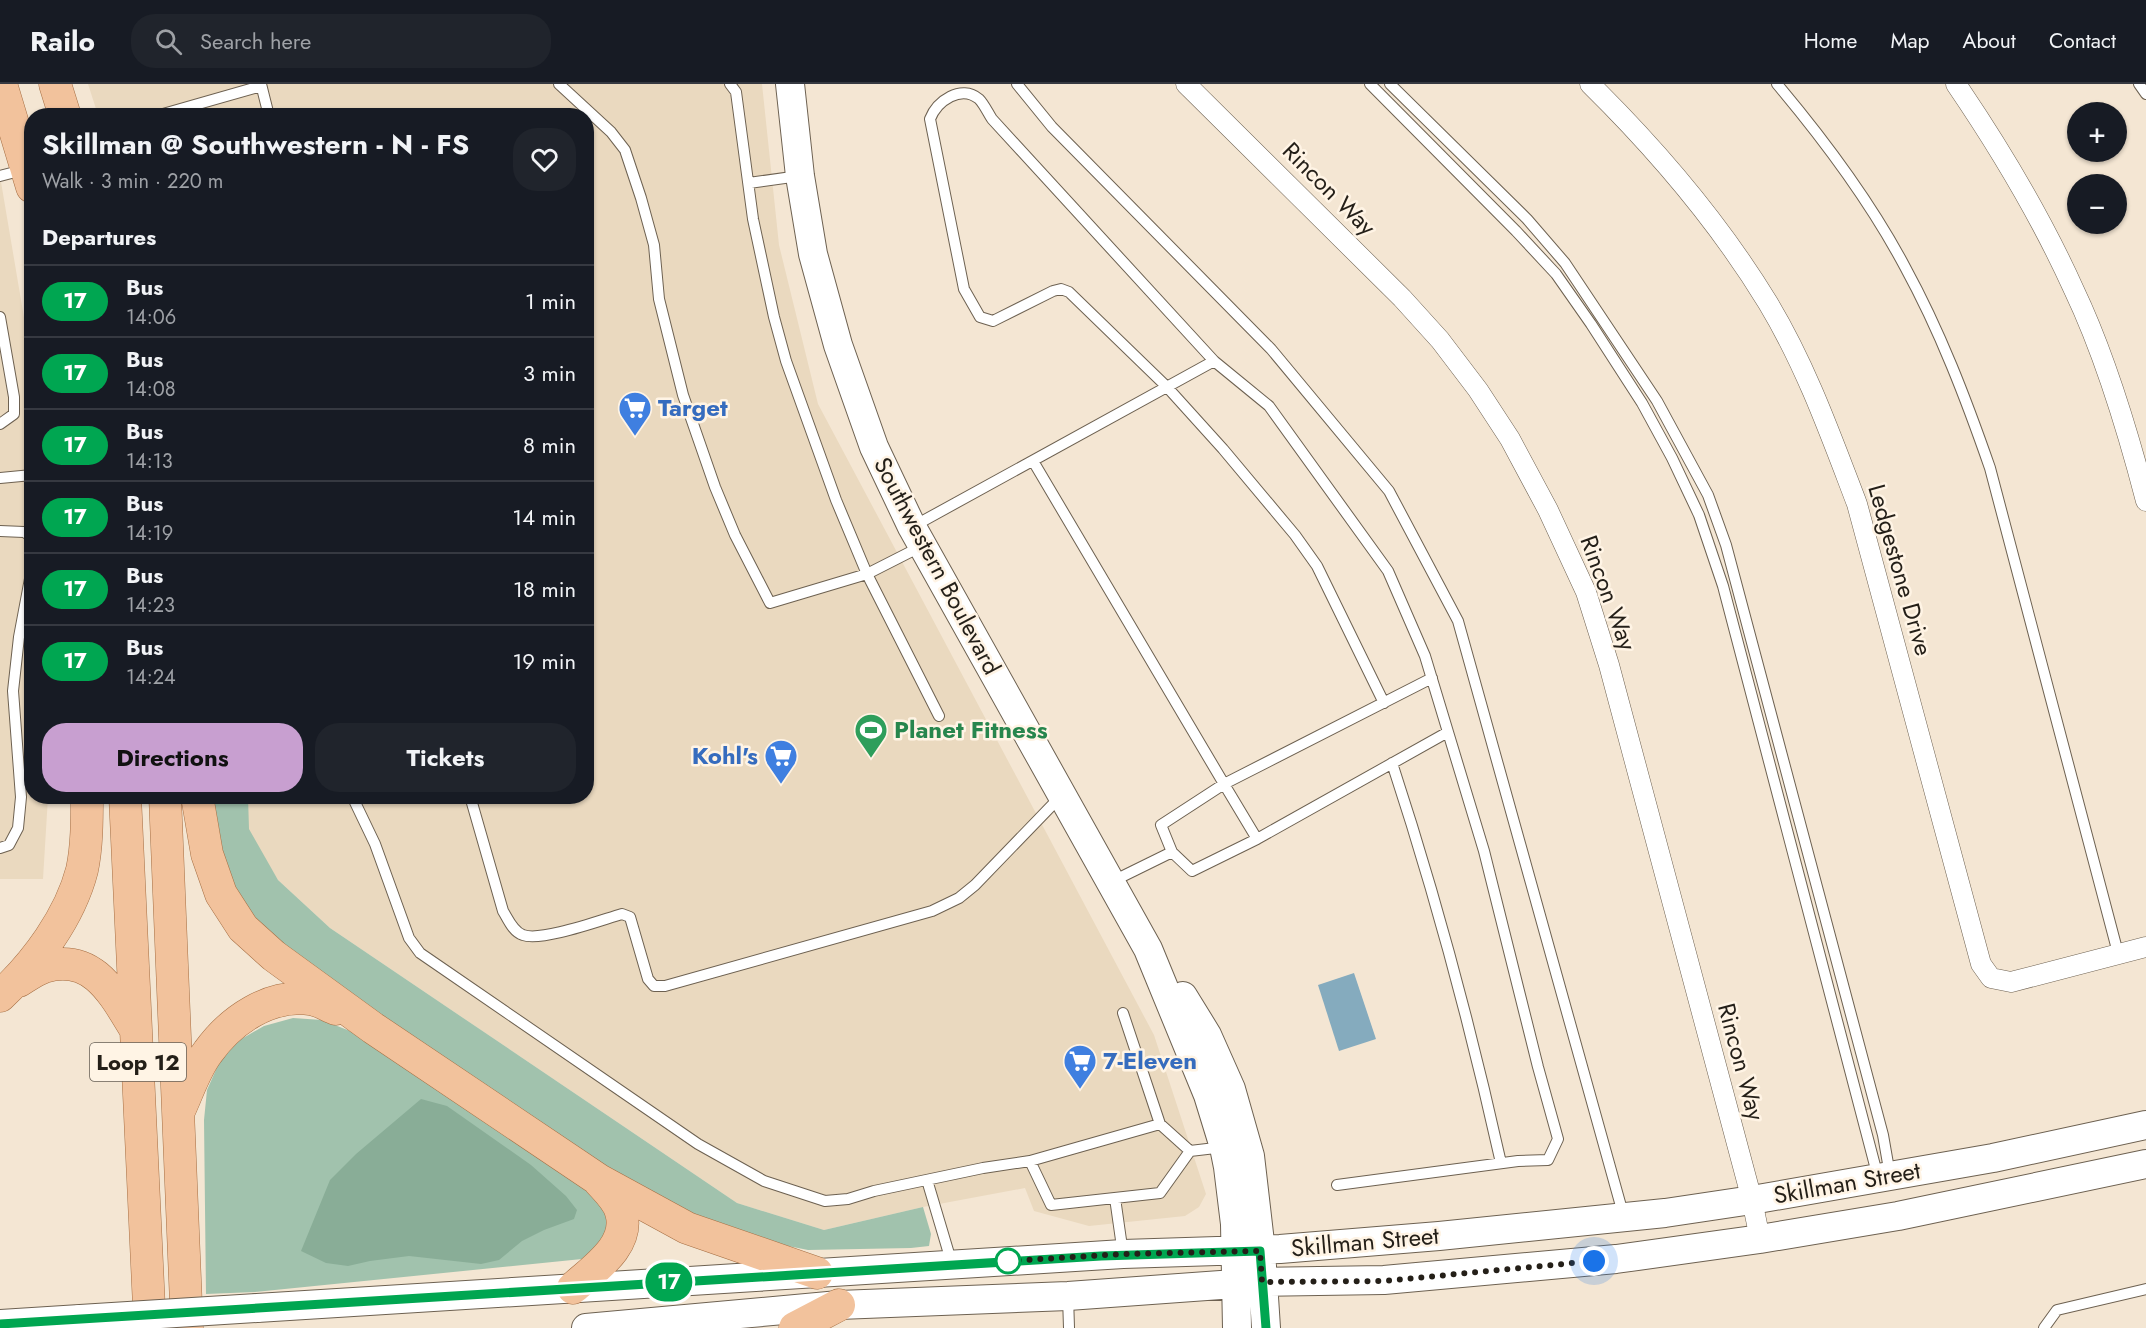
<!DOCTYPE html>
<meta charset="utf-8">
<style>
body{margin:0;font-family:Jost,sans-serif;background:#20242c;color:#f1f3f6;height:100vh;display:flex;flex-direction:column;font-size:22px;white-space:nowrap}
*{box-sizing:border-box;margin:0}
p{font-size:20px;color:#9ea1a6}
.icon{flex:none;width:33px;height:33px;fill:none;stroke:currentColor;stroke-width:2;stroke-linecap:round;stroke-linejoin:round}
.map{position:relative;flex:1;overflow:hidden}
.panel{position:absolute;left:24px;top:24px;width:570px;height:696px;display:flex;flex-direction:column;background:#171b24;border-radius:24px;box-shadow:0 2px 4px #0004}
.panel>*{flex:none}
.badge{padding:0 12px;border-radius:20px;font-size:21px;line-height:39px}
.buttons{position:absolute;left:2067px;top:18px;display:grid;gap:12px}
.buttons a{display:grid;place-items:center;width:60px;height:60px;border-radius:50%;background:#171b24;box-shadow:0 2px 4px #0004;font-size:30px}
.you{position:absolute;width:30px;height:30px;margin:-15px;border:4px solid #fff;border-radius:50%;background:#1a73e8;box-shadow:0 0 0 9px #1a73e833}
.map>.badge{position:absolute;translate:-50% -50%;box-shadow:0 0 0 3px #fff}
h2{padding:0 18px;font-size:22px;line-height:54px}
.round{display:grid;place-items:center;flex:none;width:63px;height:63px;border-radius:24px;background:#20242c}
.overview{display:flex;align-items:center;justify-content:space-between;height:102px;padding:0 18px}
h1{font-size:28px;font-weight:700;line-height:45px}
.button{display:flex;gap:12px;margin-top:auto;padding:12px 18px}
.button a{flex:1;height:69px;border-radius:24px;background:#c89fd0;color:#111;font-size:24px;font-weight:700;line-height:69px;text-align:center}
.button a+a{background:#20242c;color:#f1f3f6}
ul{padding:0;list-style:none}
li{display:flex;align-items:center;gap:18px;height:72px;padding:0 18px;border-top:2px solid #363941}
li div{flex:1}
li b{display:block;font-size:22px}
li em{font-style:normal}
li .badge{min-width:66px;font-weight:700;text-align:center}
header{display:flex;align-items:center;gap:36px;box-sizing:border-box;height:84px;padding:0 30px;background:#171b24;border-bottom:2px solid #363941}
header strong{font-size:28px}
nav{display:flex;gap:33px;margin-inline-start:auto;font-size:21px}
.search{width:420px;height:54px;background:#20242c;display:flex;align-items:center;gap:15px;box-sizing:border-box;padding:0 21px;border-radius:24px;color:#9ea1a6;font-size:22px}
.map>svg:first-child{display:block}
</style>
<header>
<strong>Railo</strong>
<div class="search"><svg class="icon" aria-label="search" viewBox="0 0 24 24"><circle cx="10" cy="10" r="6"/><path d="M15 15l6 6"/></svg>Search here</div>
<nav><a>Home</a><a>Map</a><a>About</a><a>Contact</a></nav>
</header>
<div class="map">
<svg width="2146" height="1244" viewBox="0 0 2146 1244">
<rect width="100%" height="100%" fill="#f4e6d3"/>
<!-- built -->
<path fill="#ead9bf" d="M88,0h674l17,161 39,159 336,631 52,159 -7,13 -14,9 -96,10 -55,-15 -9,-23 -102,19 -99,23 -87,-27 -407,-275 -52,-48 -36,-59 -4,-24 348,-1v-680l-488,-1z
M0,92l31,183 1,437 16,1 -5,82h-43z"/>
<!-- green -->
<path fill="#a1c2ad" d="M206,713h42l1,32 29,51 52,48 407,275 87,27 99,-23 8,27 -2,12 -18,2 -103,2 -110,-22 -426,-283 -47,-64z
M293,934l29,2 28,11 47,27 191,131c5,6 12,12 15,18 12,21 -4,42 -21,52l-327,33 -49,2 -2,-174 3,-30 12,-27 19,-22 26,-15z"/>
<!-- forest -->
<path fill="#89ad97" d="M421,1015l26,7 84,59 35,31 11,14 -3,9 -30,11 -22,11 -23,19 -18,4 -72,-8 -39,5 -22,5 -22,-3 -25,-12 29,-71 26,-26z"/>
<!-- water -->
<path fill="#85abbe" d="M1354,889l22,66 -37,12 -21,-66z"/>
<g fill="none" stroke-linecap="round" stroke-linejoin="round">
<!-- lane casing -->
<g stroke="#6d6151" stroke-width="12">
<path id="lane" d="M261,0l8,32
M559,0l52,48 14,18 16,48 13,47 5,54 24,96 32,92 20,48 35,68 97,-29 55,-28
M730,0l6,8 17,127 21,98 12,44 50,139 31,74 72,142
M1017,0l35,43 219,222 118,142 69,130 166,596
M1370,0l146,147 40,43 35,50 51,79 30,55 27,57 24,71 155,591
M1390,0l137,135 38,44 92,138 51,94 18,50 157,590 7,40
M1777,0c48,57 93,117 128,183 35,64 61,132 85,201l128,485
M2139,0l7,10
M156,32l105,-30
M0,92l23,-6
M749,99l50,-7
M0,233l14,80v17l-14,10
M1214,277l-222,-242c-4,-6 -8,-15 -13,-20 -18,-15 -42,2 -49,20l34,170 16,28 13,4 60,-30 8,-2 8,3 98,95 56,62 72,86 22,31 67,137
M1033,377l191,323 208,-106
M0,394l32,-3
M912,443l302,-166 55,45 119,165 37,85 59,195 54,216 20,72 -10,21 -30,1 -181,24
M0,447l24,1 8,5
M1392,679c43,131 79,265 109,400
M1224,700l33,55 -65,32 -20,-19 -11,-27z
M352,712l23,48 34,94 11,15 278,191 66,37 61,20 23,-2 26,-8 109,-23 47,-7 21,44 109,-12 30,-42 34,-4
M470,712l33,115c5,8 10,21 20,24 18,7 78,-15 99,-21l8,3 18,62 6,7h11l267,-75 27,-13 16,-13 85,-88
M1257,755l191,-107
M0,764l9,-3 9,-17 3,-31 -8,-106 6,-54 13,-69
M1111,798l61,-30
M1123,929l37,111 30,27
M1030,1077l130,-37
M927,1096l25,84
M1115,1114l8,56
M1068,1212l1,32
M2044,1244l13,-18 89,-21"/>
</g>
<!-- street casing -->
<g stroke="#6d6151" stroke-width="21">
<path id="street" d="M1186,0l216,214 38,42 38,50 32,49 38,71 38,82 23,73 143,535 8,39
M1590,0c68,67 128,137 178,219 38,63 63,133 89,201l124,460 10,14 20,4 135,-35
M1956,0c45,66 85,133 118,206 31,65 54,142 72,211"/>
</g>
<!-- secondary casing -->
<g stroke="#6d6151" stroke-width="30">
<path id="secondary" d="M790,0l10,92 13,78 25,91 36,102 38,80 236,422 60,146 16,52 4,20 7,57 2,104
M1183,912l24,39 24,54 19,67 11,95 5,77
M257,1224l866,-54 157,-5 159,-13 226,-23 87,-13 241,-42 153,-33
M0,1240l80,-5
M586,1244l253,-23 229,-9 194,-14 122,-2 232,-21 144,-20 138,-23 248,-52"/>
</g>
<!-- primary casing -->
<g stroke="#a56e43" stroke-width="33">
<path id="primary" d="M1,0l31,103
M55,0l10,32
M125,712l25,532
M165,712l22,532
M197,712l10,58 14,40 22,34 31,28 99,72 226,152 88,48 130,45
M19,897c8,-5 16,-11 25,-14 50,-15 70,28 92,63
M0,912c35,-32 70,-79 82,-126 5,-23 5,-50 5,-74
M179,1027c9,-19 16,-42 29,-59 23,-32 61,-58 102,-53 9,1 18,7 26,10
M573,1204c21,-19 58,-43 48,-76 -3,-12 -14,-22 -22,-31
M795,1244l44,-23"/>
</g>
<!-- lane -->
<use href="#lane" stroke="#fff" stroke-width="10"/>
<!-- street -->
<use href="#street" stroke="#fff" stroke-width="20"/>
<!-- secondary -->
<use href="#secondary" stroke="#fff" stroke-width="28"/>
<!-- primary -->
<use href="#primary" stroke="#f2c29c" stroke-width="32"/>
<!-- secondary-bridge casing -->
<g stroke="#6d6151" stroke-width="30" stroke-linecap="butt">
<path id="secondary-bridge" d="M80,1235l177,-11"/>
</g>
<!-- secondary-bridge -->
<use href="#secondary-bridge" stroke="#fff" stroke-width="28"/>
</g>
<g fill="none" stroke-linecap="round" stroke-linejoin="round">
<!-- line casing -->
<g stroke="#fff" stroke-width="14">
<path id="line" d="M0,1240l1101,-68 159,-5 6,77"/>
</g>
<!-- line -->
<use href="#line" stroke="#00a651" stroke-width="9"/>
<!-- walk -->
<path stroke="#241f18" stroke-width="6" stroke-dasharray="0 10.8" d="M1008,1177l115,-7 137,-3 2,31 122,-1 210,-20"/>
</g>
<!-- icons -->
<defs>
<g id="supermarket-pin" transform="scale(1.725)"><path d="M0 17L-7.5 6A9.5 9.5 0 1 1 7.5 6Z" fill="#3f7fe0" stroke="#fff4e5"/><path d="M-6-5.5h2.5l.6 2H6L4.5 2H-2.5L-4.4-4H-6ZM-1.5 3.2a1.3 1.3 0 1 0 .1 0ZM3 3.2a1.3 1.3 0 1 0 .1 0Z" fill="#fff"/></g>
<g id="stadium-pin" transform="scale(1.725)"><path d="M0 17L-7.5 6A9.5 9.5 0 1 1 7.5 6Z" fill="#2e9e5b" stroke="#fff4e5"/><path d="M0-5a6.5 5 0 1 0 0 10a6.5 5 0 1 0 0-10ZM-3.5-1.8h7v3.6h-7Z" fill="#fff"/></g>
</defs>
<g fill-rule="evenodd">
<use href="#supermarket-pin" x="635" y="324"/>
<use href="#stadium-pin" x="871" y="646"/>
<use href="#supermarket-pin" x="781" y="672"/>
<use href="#supermarket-pin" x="1080" y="977"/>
</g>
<!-- markers -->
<circle fill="#fff" stroke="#00a651" stroke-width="3" cx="1008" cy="1177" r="12"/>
<g text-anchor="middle" stroke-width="5" stroke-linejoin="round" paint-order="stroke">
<!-- shield labels -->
<rect fill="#fff4e5" stroke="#665f56" stroke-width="1.5" x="90" y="959" width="96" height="38" rx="4.5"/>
<g font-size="22" font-weight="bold" fill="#241f18">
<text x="138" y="986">Loop 12</text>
</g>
<!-- street labels -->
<g font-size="24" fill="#241f18" stroke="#fff4e5">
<text transform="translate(1329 105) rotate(45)" y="8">Rincon Way</text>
<text transform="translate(937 482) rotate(62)" y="8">Southwestern Boulevard</text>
<text transform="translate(1900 486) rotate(74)" y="8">Ledgestone Drive</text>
<text transform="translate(1608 509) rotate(70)" y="8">Rincon Way</text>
<text transform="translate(1741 978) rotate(75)" y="8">Rincon Way</text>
<text transform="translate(1847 1099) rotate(-10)" y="8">Skillman Street</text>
<text transform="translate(1365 1158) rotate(-5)" y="8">Skillman Street</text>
</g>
<!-- shop labels -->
<g font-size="24" font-weight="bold" fill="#366cbe" stroke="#fff4e5" text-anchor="start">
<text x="658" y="332">Target</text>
<text x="758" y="680" text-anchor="end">Kohl's</text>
<text x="1103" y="985">7-Eleven</text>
</g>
<!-- leisure labels -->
<g font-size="24" font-weight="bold" fill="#27864d" stroke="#fff4e5" text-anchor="start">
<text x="894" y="654">Planet Fitness</text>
</g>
</g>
</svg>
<div class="buttons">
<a>+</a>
<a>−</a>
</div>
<div class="you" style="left:1594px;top:1177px"></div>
<b class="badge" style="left:669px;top:1198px;background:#00a651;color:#fff">17</b>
<section class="panel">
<div class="overview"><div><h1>Skillman @ Southwestern - N - FS</h1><p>Walk · 3 min · 220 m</p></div><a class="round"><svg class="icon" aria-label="heart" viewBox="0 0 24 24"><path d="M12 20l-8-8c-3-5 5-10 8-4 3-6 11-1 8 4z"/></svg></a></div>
<h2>Departures</h2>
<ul>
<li><span class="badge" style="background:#00a651;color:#fff">17</span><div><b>Bus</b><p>14:06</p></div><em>1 min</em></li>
<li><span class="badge" style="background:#00a651;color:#fff">17</span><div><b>Bus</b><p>14:08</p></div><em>3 min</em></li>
<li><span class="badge" style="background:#00a651;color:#fff">17</span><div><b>Bus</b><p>14:13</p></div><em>8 min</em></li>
<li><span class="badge" style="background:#00a651;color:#fff">17</span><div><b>Bus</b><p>14:19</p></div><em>14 min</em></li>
<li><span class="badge" style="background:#00a651;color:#fff">17</span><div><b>Bus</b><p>14:23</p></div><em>18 min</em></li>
<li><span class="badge" style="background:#00a651;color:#fff">17</span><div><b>Bus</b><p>14:24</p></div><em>19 min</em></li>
</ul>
<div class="button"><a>Directions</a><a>Tickets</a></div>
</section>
</div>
